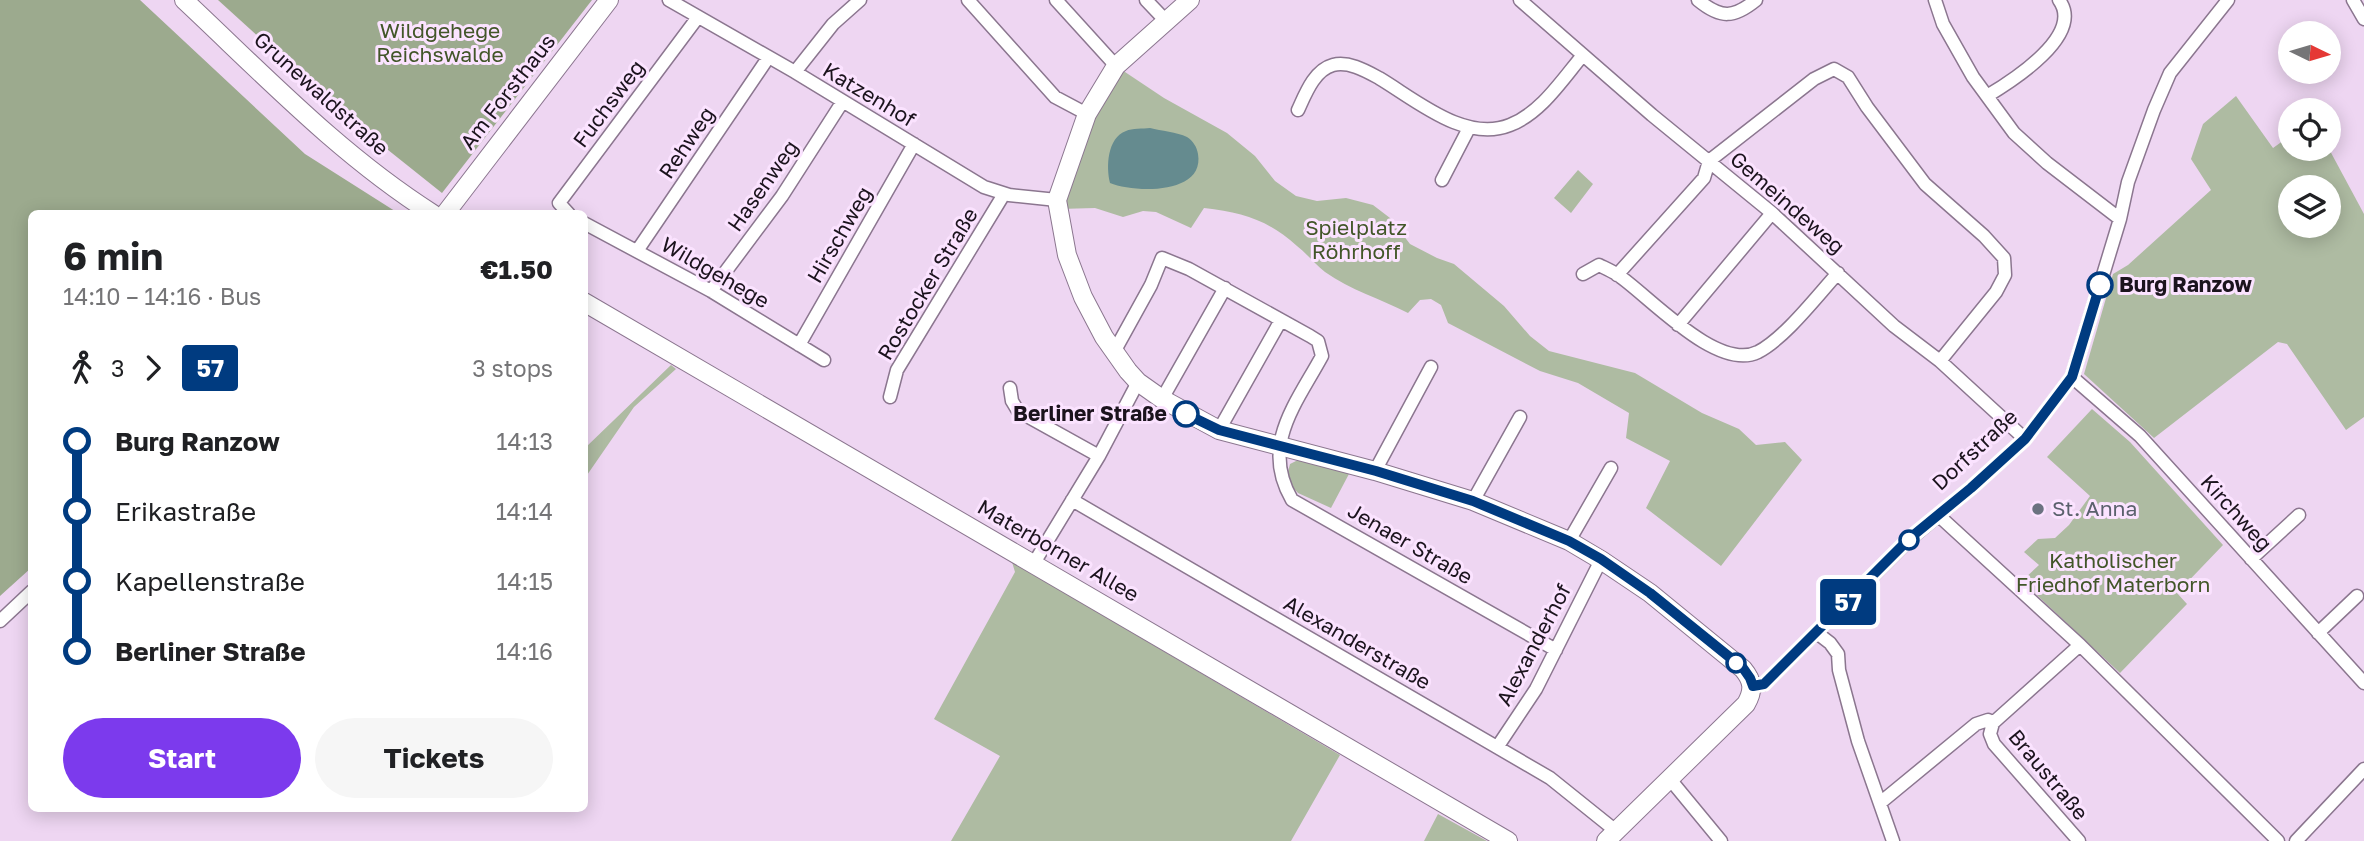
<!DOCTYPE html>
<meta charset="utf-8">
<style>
body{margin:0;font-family:"Golos Text",sans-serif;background:#f6f6f6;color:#202124;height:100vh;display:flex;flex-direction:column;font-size:26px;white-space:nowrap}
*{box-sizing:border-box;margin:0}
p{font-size:23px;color:#757577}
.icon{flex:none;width:38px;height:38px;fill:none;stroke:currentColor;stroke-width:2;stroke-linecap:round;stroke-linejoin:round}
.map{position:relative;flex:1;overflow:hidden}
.panel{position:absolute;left:28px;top:210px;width:560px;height:602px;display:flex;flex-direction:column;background:#fff;border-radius:10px;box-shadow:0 4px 18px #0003}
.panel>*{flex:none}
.badge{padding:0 14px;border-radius:5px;font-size:24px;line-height:46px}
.needle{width:46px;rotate:95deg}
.fabs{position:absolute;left:2278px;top:21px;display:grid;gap:14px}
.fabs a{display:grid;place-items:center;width:63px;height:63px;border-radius:50%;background:#fff;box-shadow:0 4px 18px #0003;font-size:35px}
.map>.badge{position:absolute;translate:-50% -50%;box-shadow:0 0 0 4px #fff}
.legs{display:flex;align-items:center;gap:10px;height:77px;padding:0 35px;font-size:23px}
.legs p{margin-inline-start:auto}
.head{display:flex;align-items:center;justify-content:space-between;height:119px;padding:0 35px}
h1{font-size:38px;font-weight:700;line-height:52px}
.action{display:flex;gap:14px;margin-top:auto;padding:14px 35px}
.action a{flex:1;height:80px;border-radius:42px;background:#7c3aed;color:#fff;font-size:28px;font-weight:700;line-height:80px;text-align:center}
.action a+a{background:#f6f6f6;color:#202124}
ul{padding:0 35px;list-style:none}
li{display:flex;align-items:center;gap:24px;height:70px;font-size:26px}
li i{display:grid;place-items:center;width:10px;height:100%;margin:0 9px;background:currentColor}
li i::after{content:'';width:18px;height:18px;margin:-9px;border:5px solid;border-radius:50%;background:#fff}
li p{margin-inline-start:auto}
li:first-child i{background:linear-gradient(#0000 50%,currentColor 0)}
li:last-child i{background:linear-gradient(currentColor 50%,#0000 0)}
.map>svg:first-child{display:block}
</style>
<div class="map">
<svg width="2364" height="841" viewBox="0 0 2364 841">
<rect width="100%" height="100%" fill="#eed6f2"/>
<!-- green -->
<path fill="#aebba2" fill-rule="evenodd" d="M1116,66l48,32 63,35 28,23 20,25 21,15 21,5 29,-3 27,7 17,13 20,26 27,14 17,6 50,42 26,30 19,15 86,22 67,40 37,16 17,16 29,-3 17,18 -81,106 -75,-58 24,-47 -44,-23 3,-25 -51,-30 -38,-12 -92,-48 -7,-18 -10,-6 -11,1 -12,13c-27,-14 -58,-23 -83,-41 -10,-8 -18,-18 -28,-26 -30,-27 -54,-33 -93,-38l-13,20 -35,-16 -13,-1 -20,6 -28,-9 -36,1 28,-95z
M2236,96l37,52 18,-13v14h38l35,65v203l-18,13 -59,-86 -9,-2 -124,96 -70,-64 29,-100 15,-9 83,-75 -20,-31 12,-35zM2291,187h38v39h-38z
M1578,170l15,14 -22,29 -17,-15z
M671,365l5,4 -42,38 -49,71v-30z
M2092,409l38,33 93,103 -46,48 10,11 -67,69 -98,-92 17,-16 -15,-13 14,-13 17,-1 14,-13 21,-29 -43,-39z
M1300,459l50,13 -19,36 -33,-15 -12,-13 4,-16z
M1012,562l328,193 -49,86h-340l49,-85 -66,-37 81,-147z
M1438,814l49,27h-63z"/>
<!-- forest -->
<path fill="#9caa8e" d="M0,0h140l165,154 93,59 -366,1 -1,354 -31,28z
M218,0h374l-150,193 -94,-75z"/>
<!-- water -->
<path fill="#658b8f" d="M1150,128c11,3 27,4 37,9 6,4 10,10 11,17 7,41 -64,39 -88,29 -4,-16 -3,-45 16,-52 6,-3 17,-2 24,-3z"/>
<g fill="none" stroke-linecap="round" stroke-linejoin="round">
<!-- street casing -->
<g stroke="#8b768f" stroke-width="15">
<path id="street" d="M669,0l126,72 189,115 25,8 48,5
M968,0l87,97 32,17
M1056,0l60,66
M1146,0l19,20
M1520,0l132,115 120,98 122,113 46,35 85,78
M1698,0c23,19 36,18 58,0
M1935,0l8,24 30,53 41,56 33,30 73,56
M2353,0l11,19
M795,72l38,-48 27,-24
M1987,96c25,-15 98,-61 72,-96
M1298,110c7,-15 16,-40 35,-45 16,-4 33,6 46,13 37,22 86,65 131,47 31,-12 52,-45 73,-70
M1442,180l27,-52
M569,214l-10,-11 139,-186
M584,223l127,68 113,69
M637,251l131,-193
M1583,274l16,-9c6,3 13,6 19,10 31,21 99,97 140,77 27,-14 59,-56 80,-79
M1617,275l87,-97 5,-17 105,-82 20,-10 14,8 19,30 58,77 59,52 20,22 1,17 -9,17 -56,69
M711,291l71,-95 61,-95
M1678,325l94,-112
M799,345l115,-201
M1114,352l37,-67 11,-27 27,11 121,67 8,5 4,15c-26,48 -62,89 -30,144l264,150
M2072,377l68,59 224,247
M1010,388l2,13 6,10 81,45
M890,397l7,-27 107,-176
M1162,399l63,-111
M1219,430l62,-110
M1375,471l56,-104
M1072,500l478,278 66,53
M1473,501l47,-84
M1938,515l142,130 198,196
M1569,541l42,-73
M2251,559l48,-44
M1034,563l65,-107 39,-74
M0,621l32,-30
M1817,633l13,10 8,11 1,16 19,71 35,100
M2318,633l39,-37
M1753,686l11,-2 146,-145 61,-51 54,-49 47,-62 48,-158 8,-37 26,-72 16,-37 58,-73
M1498,746l38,-57 65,-129
M1669,778l52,63
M1880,803l96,-79 12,-4 5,3
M2079,841l-85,-97 -4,-10 3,-11 87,-78
M2296,841l68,-72"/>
</g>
<!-- secondary casing -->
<g stroke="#8b768f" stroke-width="20">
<path id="secondary" d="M184,0c80,75 156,155 249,214
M1190,0l-74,66 -29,48 -30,86 10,55 16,42 21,40 24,34 10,11 24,17 57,31 156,41 98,30 96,40 32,19 49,33 93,76c10,12 11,21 3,35l-140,137
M445,214l164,-214
M584,302l924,539"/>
</g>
<!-- street -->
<use href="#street" stroke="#fff" stroke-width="12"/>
<!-- secondary -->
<use href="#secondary" stroke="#fff" stroke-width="18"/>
</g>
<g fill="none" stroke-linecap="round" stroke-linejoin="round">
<!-- line-1 casing -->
<g stroke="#fff" stroke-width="16">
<path id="line-1" d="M1186,414l33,16 157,41 97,30 96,40 32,18 49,34 93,75 7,10 3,8 11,-2 146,-146 61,-50 54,-49 47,-62 28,-92"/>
</g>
<!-- line-1 -->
<use href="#line-1" stroke="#003b80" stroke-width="10"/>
</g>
<!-- markers -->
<g fill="#fff" stroke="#003b80" stroke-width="3.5">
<circle cx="2100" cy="285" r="12"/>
<circle cx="1186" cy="414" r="12"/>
<circle cx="1909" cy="540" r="9"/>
<circle cx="1736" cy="663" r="9"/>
</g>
<circle fill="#6b7280" stroke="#fbe3ff" stroke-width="2.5" cx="2038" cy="509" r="7"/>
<g text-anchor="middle" stroke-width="6" stroke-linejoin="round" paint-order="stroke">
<!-- park labels -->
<g font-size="21" fill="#425629" stroke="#fbe3ff">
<text x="440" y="38">Wildgehege<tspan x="440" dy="24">Reichswalde</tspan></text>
<text x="1356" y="235">Spielplatz<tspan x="1356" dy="24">Röhrhoff</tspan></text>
<text x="2113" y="568">Katholischer<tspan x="2113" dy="24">Friedhof Materborn</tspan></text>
</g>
<!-- street labels -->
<g font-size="21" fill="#1b131d" stroke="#fbe3ff">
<text transform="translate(508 92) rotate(-52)" y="7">Am Forsthaus</text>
<text transform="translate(321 94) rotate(42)" y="7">Grunewaldstraße</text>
<text transform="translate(869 95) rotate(31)" y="7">Katzenhof</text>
<text transform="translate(609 104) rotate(-53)" y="7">Fuchsweg</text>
<text transform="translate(687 143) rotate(-56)" y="7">Rehweg</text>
<text transform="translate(763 186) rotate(-55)" y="7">Hasenweg</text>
<text transform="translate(1787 203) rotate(41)" y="7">Gemeindeweg</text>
<text transform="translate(840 235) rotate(-60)" y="7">Hirschweg</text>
<text transform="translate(715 273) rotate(30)" y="7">Wildgehege</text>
<text transform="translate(928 284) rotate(-59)" y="7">Rostocker Straße</text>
<text transform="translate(1975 450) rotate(-43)" y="7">Dorfstraße</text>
<text transform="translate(2236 513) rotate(48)" y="7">Kirchweg</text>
<text transform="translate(1410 544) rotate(30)" y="7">Jenaer Straße</text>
<text transform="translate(1058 551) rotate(30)" y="7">Materborner Allee</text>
<text transform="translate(1357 643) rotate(30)" y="7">Alexanderstraße</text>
<text transform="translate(1534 645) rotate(-62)" y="7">Alexanderhof</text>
<text transform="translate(2048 775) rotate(50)" y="7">Braustraße</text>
</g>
<!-- stop labels -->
<g font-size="21" font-weight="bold" fill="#1b131d" stroke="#fbe3ff" text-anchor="start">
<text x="2119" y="292">Burg Ranzow</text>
<text x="1167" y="421" text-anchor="end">Berliner Straße</text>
</g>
<!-- worship labels -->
<g font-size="21" fill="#5b616d" stroke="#fbe3ff" text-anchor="start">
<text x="2052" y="516">St. Anna</text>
</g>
</g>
</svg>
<div class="fabs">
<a><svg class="needle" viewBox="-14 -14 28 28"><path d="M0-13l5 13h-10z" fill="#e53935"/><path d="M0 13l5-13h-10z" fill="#757577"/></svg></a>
<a><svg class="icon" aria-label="locate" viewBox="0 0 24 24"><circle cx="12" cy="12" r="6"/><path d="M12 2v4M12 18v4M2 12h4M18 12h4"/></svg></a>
<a><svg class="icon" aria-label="layers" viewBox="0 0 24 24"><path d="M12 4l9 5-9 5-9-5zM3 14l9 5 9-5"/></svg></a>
</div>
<b class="badge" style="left:1848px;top:602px;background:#003b80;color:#fff">57</b>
<section class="panel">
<div class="head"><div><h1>6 min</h1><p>14:10 – 14:16 · Bus</p></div><b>€1.50</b></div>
<div class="legs"><svg class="icon" aria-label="walk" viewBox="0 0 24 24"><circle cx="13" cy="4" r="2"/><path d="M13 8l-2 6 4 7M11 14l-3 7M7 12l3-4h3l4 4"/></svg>3<svg class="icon" aria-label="forward" viewBox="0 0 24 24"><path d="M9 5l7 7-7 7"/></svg><b class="badge" style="background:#003b80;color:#fff">57</b><p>3 stops</p></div>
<ul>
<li><i style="color:#003b80"></i><b>Burg Ranzow</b><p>14:13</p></li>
<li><i style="color:#003b80"></i><span>Erikastraße</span><p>14:14</p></li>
<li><i style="color:#003b80"></i><span>Kapellenstraße</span><p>14:15</p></li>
<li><i style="color:#003b80"></i><b>Berliner Straße</b><p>14:16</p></li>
</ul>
<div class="action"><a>Start</a><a>Tickets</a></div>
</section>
</div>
